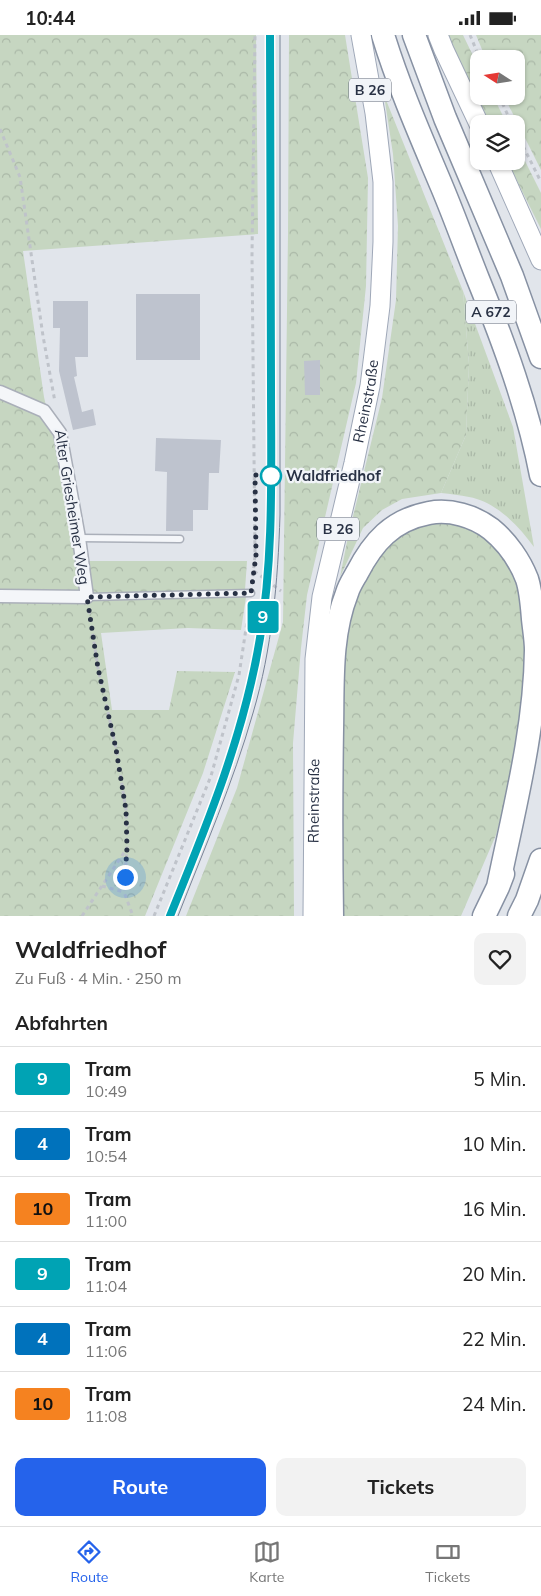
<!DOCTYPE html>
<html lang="de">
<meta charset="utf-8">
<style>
body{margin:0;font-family:Mulish,sans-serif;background:#f2f2f2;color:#222;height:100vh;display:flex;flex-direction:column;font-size:19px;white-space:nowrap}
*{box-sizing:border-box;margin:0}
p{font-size:16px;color:#767676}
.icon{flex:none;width:28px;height:28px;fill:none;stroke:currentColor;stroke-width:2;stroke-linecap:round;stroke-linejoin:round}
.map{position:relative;height:881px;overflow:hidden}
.side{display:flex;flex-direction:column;background:#fff;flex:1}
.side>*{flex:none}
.badge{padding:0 10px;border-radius:4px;font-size:18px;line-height:32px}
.needle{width:32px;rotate:282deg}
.buttons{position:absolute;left:470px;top:15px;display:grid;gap:10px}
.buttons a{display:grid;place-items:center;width:55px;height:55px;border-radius:10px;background:#fff;box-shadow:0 1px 4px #0004;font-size:25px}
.you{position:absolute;width:25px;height:25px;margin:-12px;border:4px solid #fff;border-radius:50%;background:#1a73e8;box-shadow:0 0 0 8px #1a73e833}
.map>.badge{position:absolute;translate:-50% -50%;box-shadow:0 0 0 2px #fff}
h2{padding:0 15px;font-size:19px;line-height:45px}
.round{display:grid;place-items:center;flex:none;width:52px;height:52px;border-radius:10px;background:#f2f2f2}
.overview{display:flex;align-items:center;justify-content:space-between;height:85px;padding:0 15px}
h1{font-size:24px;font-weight:700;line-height:38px}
.primary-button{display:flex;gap:10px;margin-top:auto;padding:10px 15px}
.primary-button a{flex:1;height:58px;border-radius:10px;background:#2563eb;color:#fff;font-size:20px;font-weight:700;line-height:58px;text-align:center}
.primary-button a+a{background:#f2f2f2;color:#222}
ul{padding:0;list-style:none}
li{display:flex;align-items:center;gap:15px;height:65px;padding:0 15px;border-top:1px solid #e0e0e0}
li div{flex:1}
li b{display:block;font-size:19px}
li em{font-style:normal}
li .badge{min-width:55px;font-weight:700;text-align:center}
.status{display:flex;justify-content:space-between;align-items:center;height:35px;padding:0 25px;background:#fff;direction:ltr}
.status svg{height:14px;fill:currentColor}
.dock{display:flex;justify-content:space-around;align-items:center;height:70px;border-top:1px solid #e0e0e0;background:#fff;font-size:14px;color:#767676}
.dock a{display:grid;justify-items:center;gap:2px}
.dock .active{color:#2563eb}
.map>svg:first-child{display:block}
</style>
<div class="status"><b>10:44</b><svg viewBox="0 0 49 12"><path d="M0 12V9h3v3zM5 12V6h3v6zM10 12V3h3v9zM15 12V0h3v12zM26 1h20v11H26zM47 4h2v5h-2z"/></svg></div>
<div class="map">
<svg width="541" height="881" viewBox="0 0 541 881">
<defs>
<pattern id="grass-tufts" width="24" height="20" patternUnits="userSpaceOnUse" patternTransform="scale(1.25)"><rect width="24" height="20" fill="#c6d6c1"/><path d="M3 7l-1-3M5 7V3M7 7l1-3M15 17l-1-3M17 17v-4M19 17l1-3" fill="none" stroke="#aab8a7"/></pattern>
<pattern id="forest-crowns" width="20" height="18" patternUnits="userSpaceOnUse" patternTransform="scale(1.25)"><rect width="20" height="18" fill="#c6d6c1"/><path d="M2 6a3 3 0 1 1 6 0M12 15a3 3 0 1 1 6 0" fill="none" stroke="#aab8a7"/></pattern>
</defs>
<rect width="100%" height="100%" fill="#e1e5eb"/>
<!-- grass -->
<path fill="url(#grass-tufts)" d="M463,256l50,136 21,120c-16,-22 -38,-45 -65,-50 -9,-2 -18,-3 -28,-4l25,-58 3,-71z"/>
<!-- forest -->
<path fill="url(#forest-crowns)" d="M0,0h256l2,199 -235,17 21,146 37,164h166l-2,29 -160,5 -85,-5z
M289,0h56l23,143 -2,108 -10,97 -49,212 -6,53 -8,95 1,173h-108l51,-128 46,-166 5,-389z
M447,0h16l16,33v28h14l14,28h-19z
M476,0h65v135l-37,-74h12v-37h-30z
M384,60l79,196 6,73 -3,71 -25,58 -39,6 -20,11 -19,18 -23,49 8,-40 34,-139 14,-98 2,-74 -5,-72z
M516,108l25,50v36l-34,-68h9z
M454,487l32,14 26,34 11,29 5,39 -6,97 -26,100 -35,81h-118l-2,-255 13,-60 28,-53 35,-24z
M246,562l-5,33 -53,-2 -87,5 11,77h57l8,-39 58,1 -32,101 -58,143h-145v-318l97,1z"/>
<!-- building -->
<path fill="#bec3ce" d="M136,259h64v66h-64z
M53,266h35v56h-13l2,19 -3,1 8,35 11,-3 3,16 -23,5 -14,-59 1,-43h-7z
M320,325v35h-15l-1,-34z
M156,403l65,2 -2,33h-10l-1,37h-15v21h-27l1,-59 -12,-1z"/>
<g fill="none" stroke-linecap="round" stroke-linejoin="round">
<!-- service casing -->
<g stroke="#aaafb9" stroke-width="9">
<path id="service" d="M79,503l101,1
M87,562l164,-4"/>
</g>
<!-- minor casing -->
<g stroke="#aaafb9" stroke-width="15">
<path id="minor" d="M0,357l44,19 16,22 19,105 8,59 -87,-1"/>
</g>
<!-- primary casing -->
<g stroke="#9fa8b8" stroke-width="21">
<g id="primary">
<path d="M438,0l6,15 35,74"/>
<path d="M497,126l44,99"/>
<path id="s1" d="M313,881l2,-257 7,-62 32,-134 16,-77 10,-80 3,-64v-60l-8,-69 -14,-78"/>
</g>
</g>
<!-- motorway casing -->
<g stroke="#8791a3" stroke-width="25">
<path id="motorway" d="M383,0c16,52 38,102 59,152 13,31 24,62 36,92 26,64 50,129 63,196
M414,0l31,83 67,158 29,81
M332,881c-1,-62 -1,-124 0,-187 1,-45 -2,-93 15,-136 2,-7 6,-13 10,-20 16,-31 35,-53 72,-60 21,-4 45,3 62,16 16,13 29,32 36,50 4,12 5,27 6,40 1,10 3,21 3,31 -1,80 -22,159 -38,237
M484,881l14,-29 5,-13
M519,881l8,-16 14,-40"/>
</g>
<!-- path -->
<path stroke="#bfc3ca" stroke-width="3" stroke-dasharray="4 4" stroke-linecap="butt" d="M470,0l10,24
M499,61l13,28
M0,94l20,48 23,159 12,66
M516,97l25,50
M254,536l27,20
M252,549l3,-29 -3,-300 3,-220
M89,575l9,58 18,80 10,62 1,38 -3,44 9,24
M102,851l22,6
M82,881l45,-68
M154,881l57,-140 28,-101 11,-73"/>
<!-- service -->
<use href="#service" stroke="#f4f6f9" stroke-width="6"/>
<!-- minor -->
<use href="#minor" stroke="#f4f6f9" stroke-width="12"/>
<!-- primary -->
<use href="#primary" stroke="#fff" stroke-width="19"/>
<!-- motorway -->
<use href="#motorway" stroke="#fff" stroke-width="22"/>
<!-- tram -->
<path stroke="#798396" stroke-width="1" d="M218,761c29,-77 44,-158 52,-240v-521
M178,881c26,-67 55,-133 75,-203 19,-64 25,-132 27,-198v-480"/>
</g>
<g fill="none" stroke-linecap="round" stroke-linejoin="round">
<!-- line casing -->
<g stroke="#fff" stroke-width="11">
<path id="line" d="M170,881c37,-91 74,-181 90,-278 14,-83 11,-168 11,-252 0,-117 -1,-234 -1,-351"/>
</g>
<!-- line -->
<use href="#line" stroke="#00a3b4" stroke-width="8"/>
<!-- walk -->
<path stroke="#283144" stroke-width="5" stroke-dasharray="0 9" d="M125,842l2,-29 -1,-38 -10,-61 -18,-81 -11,-71 164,-4 5,-38 -1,-80 16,1"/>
</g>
<!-- markers -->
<circle fill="#fff" stroke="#00a3b4" stroke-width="2.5" cx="271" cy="441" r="10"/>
<g text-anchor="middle" stroke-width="4.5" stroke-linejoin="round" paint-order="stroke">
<!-- shield labels -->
<g fill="#f1f4f8" stroke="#646c7a" stroke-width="1">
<rect x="349" y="43.5" width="42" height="23" rx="4"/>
<rect x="466" y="265.5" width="50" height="23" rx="4"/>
<rect x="317" y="482.5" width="42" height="23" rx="4"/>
</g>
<g font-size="14" font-weight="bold" fill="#283144">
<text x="370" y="60">B 26</text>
<text x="491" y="282">A 672</text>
<text x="338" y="499">B 26</text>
</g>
<!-- street labels -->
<g font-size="15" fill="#283144" stroke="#f1f4f8">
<text dy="5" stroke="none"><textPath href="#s1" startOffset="520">Rheinstraße</textPath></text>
<text transform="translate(72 472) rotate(81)" y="5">Alter Griesheimer Weg</text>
<text dy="5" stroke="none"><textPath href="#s1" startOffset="115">Rheinstraße</textPath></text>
</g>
<!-- stop labels -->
<g font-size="15" font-weight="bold" fill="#283144" stroke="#f1f4f8" text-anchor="start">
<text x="286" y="446">Waldfriedhof</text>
</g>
</g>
</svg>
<div class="buttons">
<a><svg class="needle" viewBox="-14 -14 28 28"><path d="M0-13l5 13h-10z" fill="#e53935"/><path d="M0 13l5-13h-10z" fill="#767676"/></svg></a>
<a><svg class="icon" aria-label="layers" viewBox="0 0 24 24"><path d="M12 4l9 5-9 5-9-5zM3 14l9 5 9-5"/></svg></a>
</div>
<div class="you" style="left:125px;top:842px"></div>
<b class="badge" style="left:263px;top:582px;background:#00a3b4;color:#fff">9</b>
</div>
<section class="side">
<div class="overview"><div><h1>Waldfriedhof</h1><p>Zu Fuß · 4 Min. · 250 m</p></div><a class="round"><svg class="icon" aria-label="heart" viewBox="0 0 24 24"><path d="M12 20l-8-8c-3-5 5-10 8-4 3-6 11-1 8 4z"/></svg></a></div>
<h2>Abfahrten</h2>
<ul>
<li><span class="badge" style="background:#00a3b4;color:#fff">9</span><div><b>Tram</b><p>10:49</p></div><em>5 Min.</em></li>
<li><span class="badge" style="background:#0072bc;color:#fff">4</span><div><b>Tram</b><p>10:54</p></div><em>10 Min.</em></li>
<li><span class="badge" style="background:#f58220;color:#111">10</span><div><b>Tram</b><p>11:00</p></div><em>16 Min.</em></li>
<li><span class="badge" style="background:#00a3b4;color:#fff">9</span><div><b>Tram</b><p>11:04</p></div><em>20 Min.</em></li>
<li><span class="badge" style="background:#0072bc;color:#fff">4</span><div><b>Tram</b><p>11:06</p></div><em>22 Min.</em></li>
<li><span class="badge" style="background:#f58220;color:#111">10</span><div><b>Tram</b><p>11:08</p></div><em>24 Min.</em></li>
</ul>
<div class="primary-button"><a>Route</a><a>Tickets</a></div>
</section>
<nav class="dock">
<a class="active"><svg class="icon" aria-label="directions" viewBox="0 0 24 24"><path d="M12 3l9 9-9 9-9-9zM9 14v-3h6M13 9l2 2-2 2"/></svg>Route</a>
<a><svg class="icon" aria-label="map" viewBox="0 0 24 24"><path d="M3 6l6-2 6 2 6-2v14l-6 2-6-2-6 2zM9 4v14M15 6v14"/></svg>Karte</a>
<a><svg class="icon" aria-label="tickets" viewBox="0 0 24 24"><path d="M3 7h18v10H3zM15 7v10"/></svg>Tickets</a>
</nav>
